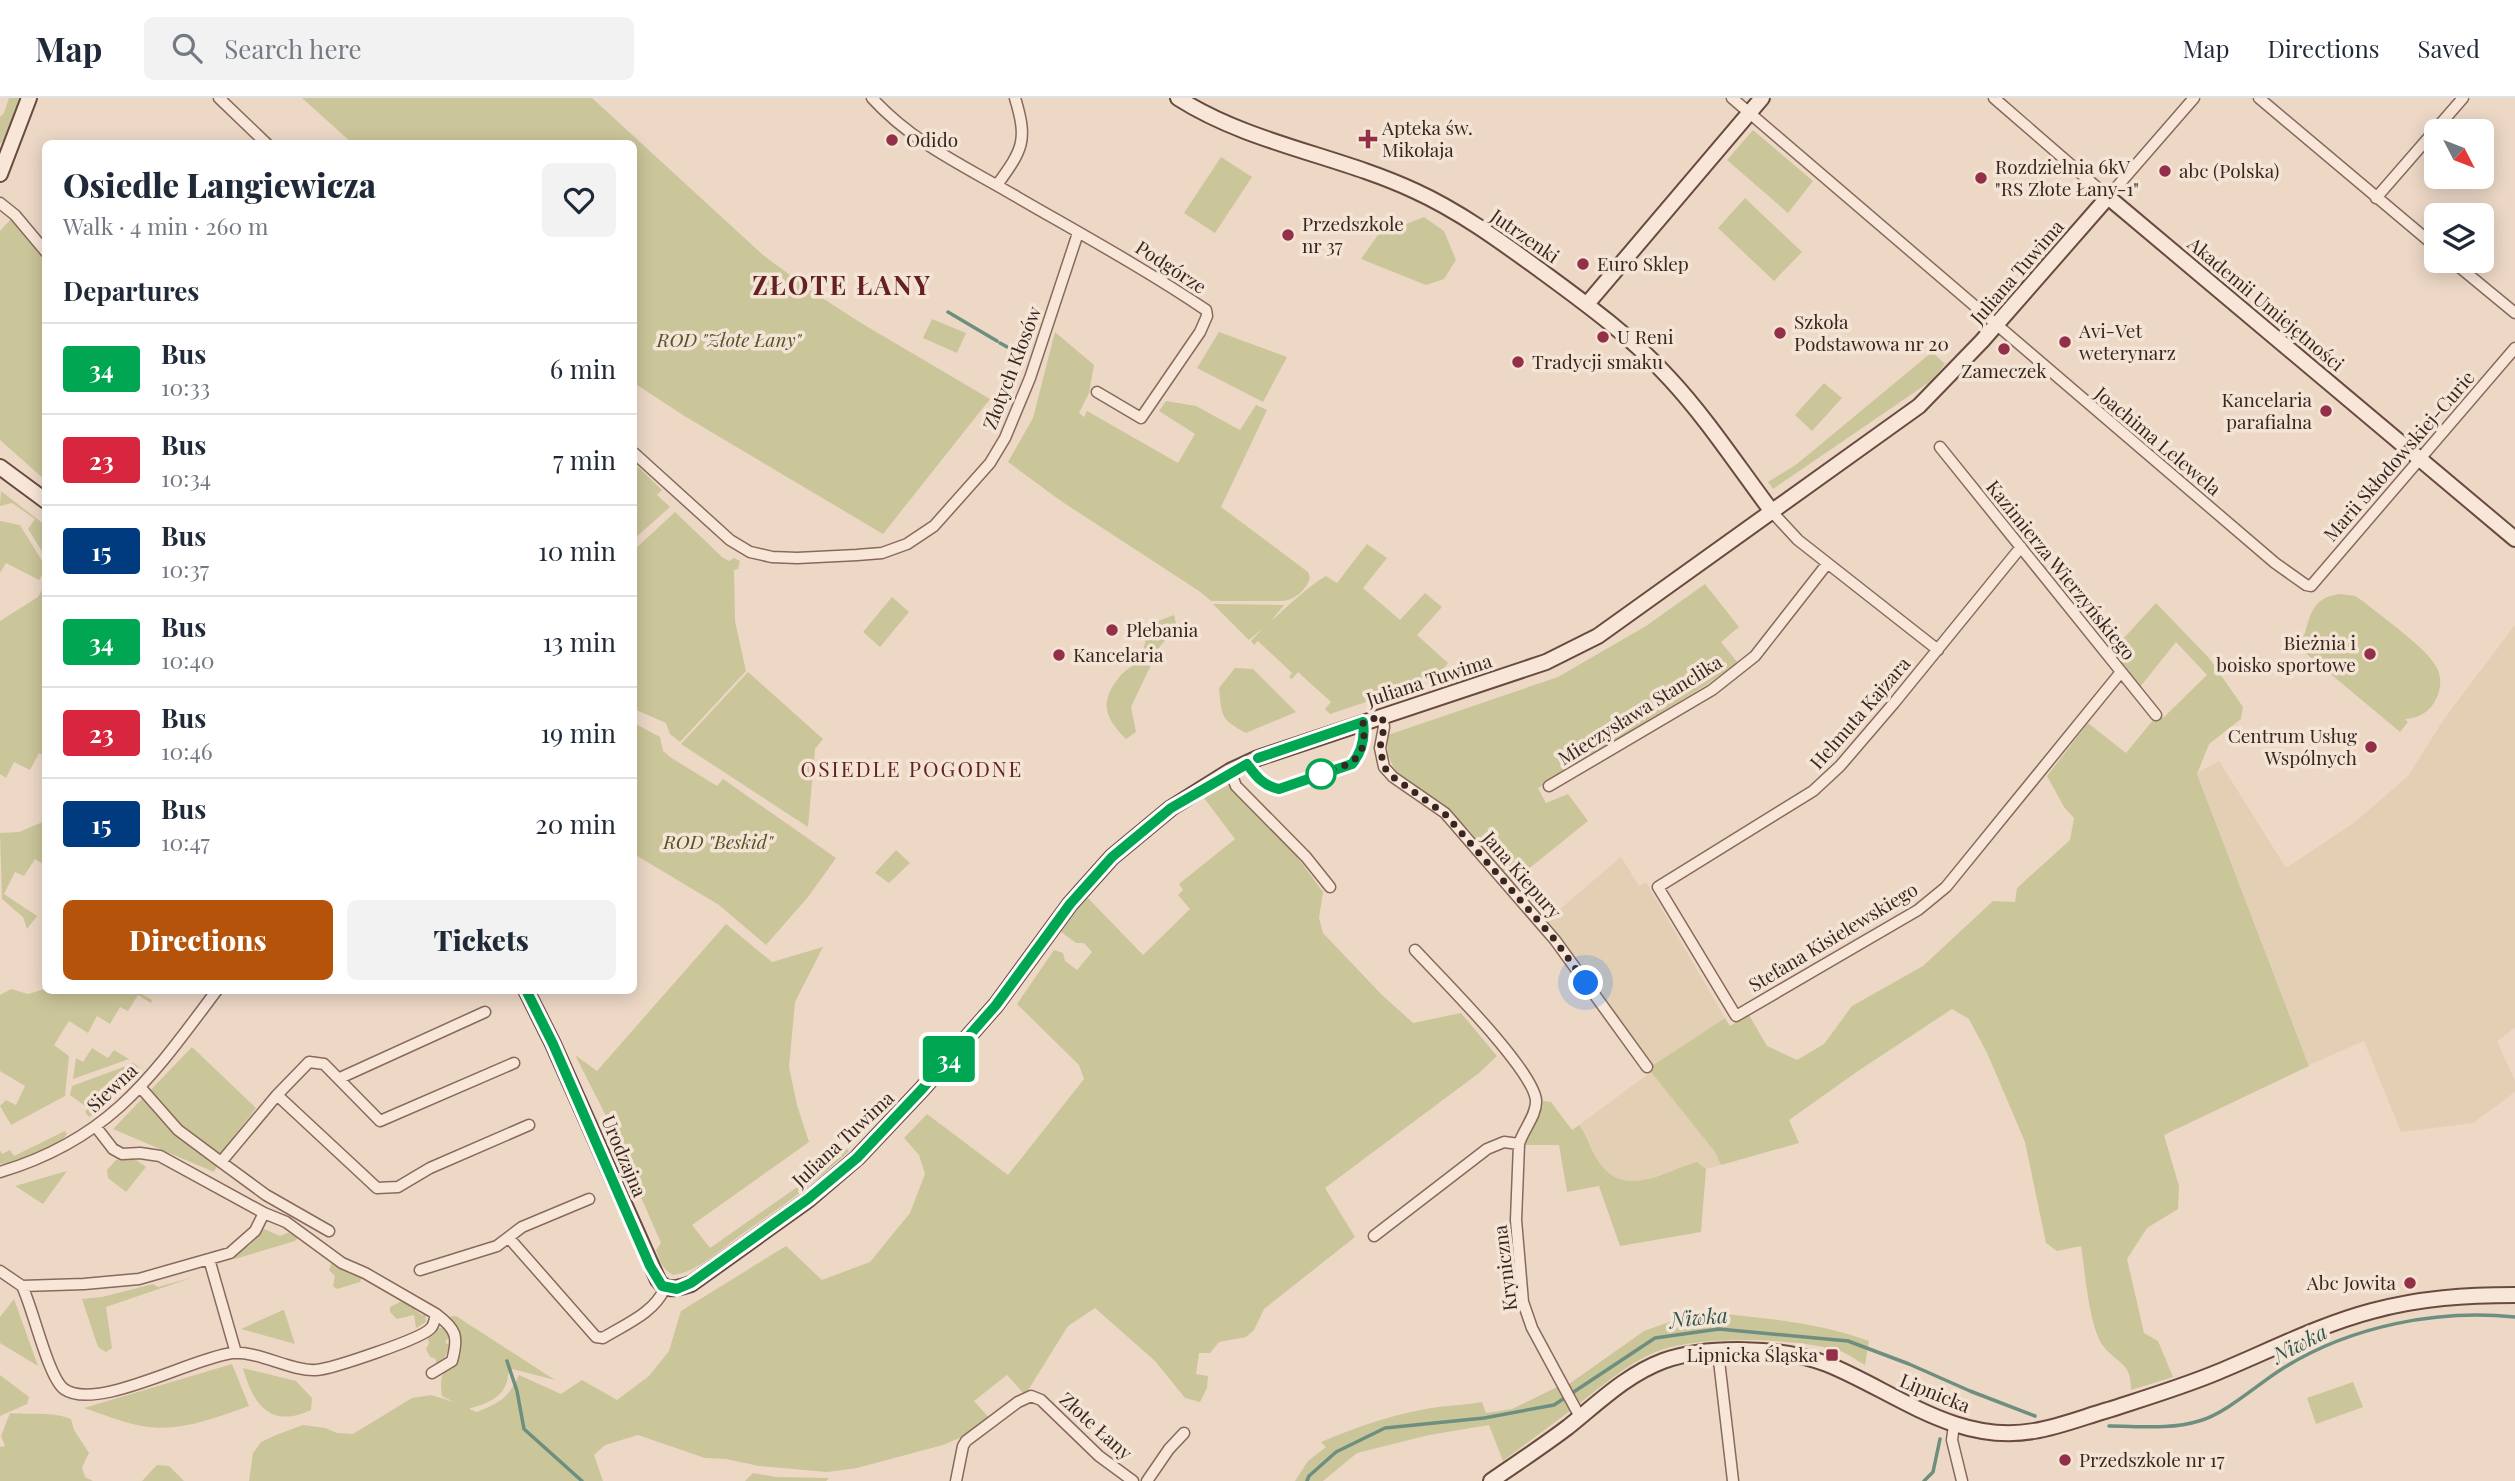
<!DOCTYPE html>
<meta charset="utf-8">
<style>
body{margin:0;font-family:"Playfair Display",serif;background:#f2f2f3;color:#1f2937;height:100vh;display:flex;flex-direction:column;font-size:26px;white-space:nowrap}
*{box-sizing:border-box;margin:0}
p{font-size:23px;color:#747a83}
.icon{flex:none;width:38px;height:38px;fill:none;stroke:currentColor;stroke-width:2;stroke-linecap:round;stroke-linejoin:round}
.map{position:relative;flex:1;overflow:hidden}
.panel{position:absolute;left:42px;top:42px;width:595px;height:854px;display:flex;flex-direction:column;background:#fff;border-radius:10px;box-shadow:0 4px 18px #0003}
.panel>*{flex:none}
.badge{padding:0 14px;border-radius:5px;font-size:24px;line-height:46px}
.needle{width:46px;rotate:132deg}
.fabs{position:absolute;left:2424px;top:21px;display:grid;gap:14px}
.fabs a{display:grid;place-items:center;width:70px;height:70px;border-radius:10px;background:#fff;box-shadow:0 4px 18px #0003;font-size:35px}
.you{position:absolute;width:35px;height:35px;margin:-18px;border:5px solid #fff;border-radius:50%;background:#1a73e8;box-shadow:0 0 0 10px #1a73e833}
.map>.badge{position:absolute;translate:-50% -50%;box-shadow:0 0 0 4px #fff}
h2{padding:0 21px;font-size:26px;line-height:63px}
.round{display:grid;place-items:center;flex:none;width:74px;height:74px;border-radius:10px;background:#f2f2f3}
.overview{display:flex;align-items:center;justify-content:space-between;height:119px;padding:0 21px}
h1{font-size:33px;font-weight:800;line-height:52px}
.primary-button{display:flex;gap:14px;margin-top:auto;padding:14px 21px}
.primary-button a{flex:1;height:80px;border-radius:10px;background:#b45309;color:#fff;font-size:28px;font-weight:800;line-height:80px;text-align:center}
.primary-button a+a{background:#f2f2f3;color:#1f2937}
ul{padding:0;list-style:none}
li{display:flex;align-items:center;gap:21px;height:91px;padding:0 21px;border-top:2px solid #e0e1e3}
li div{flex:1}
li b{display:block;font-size:26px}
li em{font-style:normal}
li .badge{min-width:77px;font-weight:700;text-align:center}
header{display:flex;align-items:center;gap:42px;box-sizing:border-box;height:98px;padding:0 35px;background:#fff;border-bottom:2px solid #e0e1e3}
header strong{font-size:33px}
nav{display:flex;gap:38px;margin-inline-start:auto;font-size:24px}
.search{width:490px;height:63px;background:#f2f2f3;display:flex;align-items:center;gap:18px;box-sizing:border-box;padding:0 24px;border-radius:10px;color:#747a83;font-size:26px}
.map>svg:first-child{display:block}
</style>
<header>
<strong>Map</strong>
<div class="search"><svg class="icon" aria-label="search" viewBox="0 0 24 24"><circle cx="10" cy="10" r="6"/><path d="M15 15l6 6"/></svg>Search here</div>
<nav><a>Map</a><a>Directions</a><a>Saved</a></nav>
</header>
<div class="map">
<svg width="2515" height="1383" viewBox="0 0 2515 1383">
<rect width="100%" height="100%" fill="#edd8c6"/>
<!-- farmland -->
<path fill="#e2cfb4" d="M2515,527v403l-18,13 18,40v11l-42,31 -72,9 -37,-91 -55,24 -112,-292 22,-12 67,107 69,-46 53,-46 36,-57z
M1621,759l18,29 7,-4 79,136 -73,48 -92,-131 -13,-15z
M1651,974l64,80 6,13 -15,4 -9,-7 -58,20 -22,-2 -13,-11 -8,-11 -10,-24 -7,-9z"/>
<!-- green -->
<path fill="#cbc59a" d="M9,0h13l-15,39 -7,7v-27l4,-4z
M302,0h290l171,157 47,35 51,33 129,76 -107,135 -197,-117 -52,-34v-239l-282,-1z
M1753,32l60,51 -25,32 -61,-53z
M1221,59l31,20 -37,56 -31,-20z
M1745,100l57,54 -28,29 -56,-53z
M1424,119l20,14 12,29 -12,19 -18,6 -65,-26 17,-24z
M11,121l34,41v220l-45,-40v-209z
M932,221l34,14 -9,20 -34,-15z
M1055,234l39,33 -5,28 -10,20 5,4 3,-6 91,52 17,-29 -36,-23 7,-10 30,5 44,24 16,-25 11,5 -46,97 87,65 2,6c-4,12 -15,22 -28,23h-71l-12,-10 -138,-90 -53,-39 25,-44z
M1219,234l68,25 -24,45 -66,-34z
M1932,254l13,12 -14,17 -158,108 -5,-7 29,-18z
M1824,285l18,15 -30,33 -17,-16z
M634,365l28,27 -5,5 13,12 -36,32z
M1,393l44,34v31l-17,-27 7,-10 -23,-16 -12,3z
M675,414l47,45 7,4 5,-3 6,3 -2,8 -4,1 1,51 11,50 -66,71 -10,-8 -4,-11 -32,-14v-159z
M0,423l20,4 24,39 1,6 -6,10 -33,-17 -6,10z
M1367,446l20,14 -24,30 37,32 25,-27 17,14 -25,28 31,28 -13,16 -105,35 -5,-5 6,-7 -33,-30 -6,7 -3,-2 3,-4 -34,-32 -4,4 -3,-4 12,-13 -14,12 -36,-36 71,1 -14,17c17,-15 37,-35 56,-46l11,7z
M1705,486l34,43 -18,15 17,21 -32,22 -168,103 8,15 22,-9 20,27 -77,62 -41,-52 -21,-21 -52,-38c-9,-12 -11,-22 -9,-37l170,-58 88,-51z
M45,487v171l-6,-3 -9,17 -16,-8 -8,16 -6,-4v-153l38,-24z
M2340,496l15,2 9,6c18,15 63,46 73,66 5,10 4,21 -1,31 -6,13 -17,19 -31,20l3,3 -8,10 -104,-87c3,-4 9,-10 9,-12 6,-22 10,-36 35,-39z
M892,499l17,15 -29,35 -17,-15z
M2156,505l53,55 34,49 -2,12 -32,25 -12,30 112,292 -145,69 15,51 -1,23 -31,19 -20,31 17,74 14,8 15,36 -42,13c0,-28 -12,-25 -27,-43 -15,-18 -19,-77 -23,-101l-24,5 -11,-8 -21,-101 -37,-87 -19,-36 -17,-10 -94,62 -69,49 10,23 -78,22 -6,-13 -64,-80 3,-3 -2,-3 73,-48 5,8 19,-11 18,31 30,14 27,-16 28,-38 71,-40 70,-65 22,1 2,-14 53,-48 4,-22 -10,-11 -17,-31 41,-53 38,30 27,-33 11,-3 43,-42 -31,-33 -36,45 -27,-37z
M1174,517l3,13 -17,18 -29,61 5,25 -10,7c-22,-22 -27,-37 -6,-63 6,-7 16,-11 20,-19 5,-10 7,-23 10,-33z
M1235,570l18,1 43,43 -50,21c-26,-14 -24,-17 -27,-45z
M748,574l75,67 -8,10 -7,78 -127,-83z
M634,625l26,14 3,14 7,6 47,29 6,-7 113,79 -28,39 -42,48 -47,-40 -85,-51z
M1228,687l67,69 28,38 -4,26 4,15 58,61 32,29 48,-10 36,43 -18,17 -154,115 30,49 -91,72 -10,21 -8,7 -27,5 -9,11h-11l-3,21 12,2 -1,12 -7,14 -15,-4 -30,-37 -60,-53 -27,18 -43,69 -18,-20 -33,26 17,19 -27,16 -21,9 -86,23 -30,4 -68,-6 -33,-7 -21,-1 -67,-23 -33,10 -11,10 9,26h-354l4,-28 8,-11 15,-7 27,-10 22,3 12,5 16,1 59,-36 19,-3 23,7 -12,-6c-1,-6 -2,-17 1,-22 3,-5 13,-10 16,-16 7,-15 -2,-30 -10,-41l7,-1 99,64 -43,-11c-6,6 -3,8 -6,15 -6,17 -24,20 -37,25l8,3c23,-10 31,-13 42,-37l42,19 21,-14 35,20 32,-24 20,-25 12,-40 105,-65 36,34 48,-18 40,-49 15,-39 -6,-19 -15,-17 23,-24 81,61 76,-96 -5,-14 -62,-61 37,-54 9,3 2,8 12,9 15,-18 -8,-9h-8l-19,-14 28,-34 58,60 47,-46 -12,-14 5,-5 -4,-6 56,-45 -31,-41z
M45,723v44l-10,-6 -11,17 -9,-4 -11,22 33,22 -10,13 -4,-12 -21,-18 -2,-66 19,-1z
M896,752l14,13 -21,20 -14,-10z
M726,826l46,38 51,-15 -28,55 -6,65 8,38 12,37 -117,83 18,23 132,-92 -4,-8h7l4,3c-33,32 -70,57 -107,83 -21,15 -44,38 -69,41 -11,-6 -13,-14 -17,-25l5,-7 -58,-133 -28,-55 22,16z
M45,887l1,5 90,1 16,9 -1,3 -13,-8 -10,16 -8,-4 -10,17 -13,-8 -9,17 -19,-12 -15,24 15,11 -4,40 -54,29 -11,-19 6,-6 10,5 9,-19 -25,-15v-76l11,-6 17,5 17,-5z
M192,949l64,61 -27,35 -15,29 -101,-43z
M92,950l16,10 6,-8 15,9 -56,20 3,-21 7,4z
M134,965l8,7 -33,33 -20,14 -4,-5 3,-4 -18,-13 2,-9z
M1543,1003l8,1 21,28 7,-5c9,11 11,23 18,34 25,42 65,13 100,3l9,7 -5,63 -81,14 -21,-60 -32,6 -8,-47h-35z
M65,1033l2,3c-7,13 -52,30 -67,30v-14l2,4 8,-4 4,6z
M116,1062h20l10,7 -20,25 -18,-14 -1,-8z
M67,1073l-24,33 -28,-18z
M262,1130l18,8 12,-5 7,5 -4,5 -60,18 -5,-4 20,-10z
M332,1164l11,8 19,7 -2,5 -23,7 -4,-3 2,-10 -6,-6z
M194,1179l-88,30 6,41 -6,4 -8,-5 -16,-48 20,-2 51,-13 5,3z
M14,1201l24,67 -38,-23v-26z
M404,1202l13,7 -2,3 7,5 3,-1 1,8 -10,6 -2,-13 -17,4 -7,-7v-5z
M284,1212l11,34 -54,-15 42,-19z
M1725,1216c49,5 98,10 144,27l-4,24c-9,-5 -18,-12 -28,-15 -45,-12 -144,-16 -186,4 -26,12 -49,32 -71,49l-11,-19 75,-53 28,-10z
M439,1230h5l6,8 -5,6 5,4 -5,11 -8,7 -2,-6 -5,-1 -4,-8 3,-6 -2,-7z
M232,1266l17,42c-34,12 -71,27 -107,20 -19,-3 -39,-12 -58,-18z
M243,1270l53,13 16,17 -1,12c-41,19 -58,-6 -68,-42z
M0,1277l29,22 -2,7 -27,12z
M2353,1284l10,25 -47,17 -9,-26z
M1557,1289l13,20v4l-67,50 -14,-36 -60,10 -72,18 -34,28h-28l13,-20 18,-14 -5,-5c37,-16 76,-29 117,-35 15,-2 29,-2 44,-5l4,11 26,-4z
M10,1315c20,2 42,-2 61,6l3,11 15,23 -7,14 3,10 8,4h-93v-34l5,-1 -4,-10z
M157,1367l12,1 15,15h-42z
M753,1375l23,4 53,1 -3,3h-81z"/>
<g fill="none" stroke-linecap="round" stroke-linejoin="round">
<!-- stream -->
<path stroke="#6e8f7f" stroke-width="3.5" d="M948,214l49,29
M1000,245l20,11
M507,1263l10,30 7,38 58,52
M2109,1328c29,0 61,4 90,-5 27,-7 61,-39 86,-54 67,-41 152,-58 230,-50
M1307,1383l2,-5 27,-24 49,-24 99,-10 70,-13 101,-67 64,-9 129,12 61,23 61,27 65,25
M1924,1383l9,-9 7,-33"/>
<!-- street casing -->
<g stroke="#88695c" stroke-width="13">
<path id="street" d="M219,0l48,46
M872,0c42,46 93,68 145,99 64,37 128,72 189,113l1,6 -7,16 -59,86 -44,-26
M1732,0l543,465 31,22 5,1 204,-238
M1994,0l114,99 86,-99
M2259,0l177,149
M997,87c26,-36 31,-44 18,-87
M2376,100l87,-100
M0,105l15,12 31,37
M2452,163l63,52
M1940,349l216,268
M634,355l96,87 20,12 22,5 25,1 60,-3 25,-2 25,-9 27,-18 56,-63 15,-25 25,-60 48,-145
M1773,415l25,27 140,110
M2021,449l-127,156 -54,63 -27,25 -155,96 78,129 182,-106 28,-23 175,-215
M1382,618l2,11 -4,21 4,19 9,10 52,36 110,127 92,127
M1247,666c9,12 16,22 32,25l73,-26c10,-11 13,-26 11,-41
M1230,673l6,15 70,71 24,30
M1549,688l163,-96 43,-34 72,-92
M1415,852c25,27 117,118 121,150 1,15 -13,30 -17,44l-3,76 7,82 9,26 48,89
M340,980l145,-66
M141,990l37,42 43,32 56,-67 100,93 21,-1 32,-19 99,-43
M277,997l32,-33 15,2 56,57 134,-58
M221,1064l45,33 63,36
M0,1074c110,-33 151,-94 217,-182
M1374,1138l113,-87 17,-7 15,2
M509,1140l87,99 7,1c23,-14 51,-25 62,-50
M209,1161l27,94
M420,1172l77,-24 25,-19 67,-28
M0,1173l22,15 62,-2 55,-5 91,-26 25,-22 9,-18 -104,-57 -20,-3 -18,1 -9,-5 -17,-22
M22,1188c11,22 26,91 42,103 32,23 128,-31 168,-36 24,-3 61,19 84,17 15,-1 106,-31 115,-42 3,-3 4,-10 5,-14l-71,-41 -23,-10 -56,-41 -22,-9
M1718,1254l15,129
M432,1275l20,-12c7,-25 4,-32 -16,-47
M1954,1327l-2,15 10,41
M956,1383l7,-35 3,-5 52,-39 13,-6 10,4 58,56 34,25
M1147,1383l22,-32 15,-16"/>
</g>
<!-- secondary casing -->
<g stroke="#694a3f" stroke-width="18">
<path id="secondary" d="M1178,0c72,46 160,57 237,93 44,20 85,50 125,79 45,33 92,67 130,109 38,41 69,89 103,134
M0,76l29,-76
M1587,206l175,-206
M0,369l46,34
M526,892l27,54 105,236c9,13 19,8 33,4l117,-84 49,-42 66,-70 73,-83 74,-101 42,-47 59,-49 59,-37 28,-13 288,-96 52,-26 321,-230 63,-65 126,-144 407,342
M1491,1383c26,-18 52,-35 77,-54 30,-24 58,-52 95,-66 45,-16 120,-14 164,3 67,27 129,81 207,67 25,-4 50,-14 74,-21 37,-12 74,-23 110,-38 51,-21 101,-47 154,-61 48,-13 94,-16 143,-16"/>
</g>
<!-- street -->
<use href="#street" stroke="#f8e7d9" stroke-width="10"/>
<!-- secondary -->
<use href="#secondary" stroke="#f8e7d9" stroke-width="14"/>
</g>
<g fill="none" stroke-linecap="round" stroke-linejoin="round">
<!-- line casing -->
<g stroke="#fff" stroke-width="16">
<path id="line" d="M526,892l27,54 97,222 12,20 15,3 14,-6 117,-84 49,-41 66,-70 73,-83 74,-101 42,-47 59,-49 76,-44c9,12 16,22 32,25l73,-25c10,-12 13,-27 11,-42l-105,36"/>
</g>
<!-- line -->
<use href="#line" stroke="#00a651" stroke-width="10"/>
<!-- walk -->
<path stroke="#382620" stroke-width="7" stroke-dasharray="0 12.6" d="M1321,676c31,-10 47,-14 42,-52l19,-6 2,11 -4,21 4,19 9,10 52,37 110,126 31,43"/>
</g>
<!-- markers -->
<g fill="#942f48" stroke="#f4e4d5" stroke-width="2.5">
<path d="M1364.5 30.5h7v7h7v7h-7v7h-7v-7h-7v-7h7z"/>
<circle cx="892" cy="42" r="7"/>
<circle cx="2165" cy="73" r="7"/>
<circle cx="1981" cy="80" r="7"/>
<circle cx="1288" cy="137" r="7"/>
<circle cx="1583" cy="166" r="7"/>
<circle cx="1780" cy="235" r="7"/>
<circle cx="1603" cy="239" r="7"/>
<circle cx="2065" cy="244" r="7"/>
<circle cx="2004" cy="251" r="7"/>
<circle cx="1518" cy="264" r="7"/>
<circle cx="2326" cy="313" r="7"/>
<circle cx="1112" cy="532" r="7"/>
<circle cx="2370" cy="556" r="7"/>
<circle cx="1059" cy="557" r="7"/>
<circle cx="2371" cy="649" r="7"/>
<circle cx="2410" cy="1185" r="7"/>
<rect x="1825" y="1250" width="14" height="14" rx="3.5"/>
<circle cx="2065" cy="1362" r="7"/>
</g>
<circle fill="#fff" stroke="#00a651" stroke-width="3.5" cx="1321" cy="676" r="14"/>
<g text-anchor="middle" stroke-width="7" stroke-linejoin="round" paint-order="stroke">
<!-- poi labels -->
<g font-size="19" fill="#382620" stroke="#f4e4d5" text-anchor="start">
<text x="1382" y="37">Apteka św.<tspan x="1382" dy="22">Mikołaja</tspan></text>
<text x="906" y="49">Odido</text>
<text x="1995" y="76">Rozdzielnia 6kV<tspan x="1995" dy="22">"RS Złote Łany-1"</tspan></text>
<text x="2179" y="80">abc (Polska)</text>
<text x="1302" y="133">Przedszkole<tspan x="1302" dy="22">nr 37</tspan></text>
<text x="1597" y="173">Euro Sklep</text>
<text x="1794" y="231">Szkoła<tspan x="1794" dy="22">Podstawowa nr 20</tspan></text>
<text x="2079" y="240">Avi-Vet<tspan x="2079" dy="22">weterynarz</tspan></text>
<text x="1617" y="246">U Reni</text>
<text x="1532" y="271">Tradycji smaku</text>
<text x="2004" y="280" text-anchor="middle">Zameczek</text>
<text x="2312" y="309" text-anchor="end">Kancelaria<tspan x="2312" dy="22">parafialna</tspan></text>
<text x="1126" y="539">Plebania</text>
<text x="2356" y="552" text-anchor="end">Bieżnia i<tspan x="2356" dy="22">boisko sportowe</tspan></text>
<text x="1073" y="564">Kancelaria</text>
<text x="2357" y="645" text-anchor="end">Centrum Usług<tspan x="2357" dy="22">Wspólnych</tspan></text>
<text x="2396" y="1192" text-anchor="end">Abc Jowita</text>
<text x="1818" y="1264" text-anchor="end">Lipnicka Śląska</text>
<text x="2079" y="1369">Przedszkole nr 17</text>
</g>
<!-- street labels -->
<g font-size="19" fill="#382620" stroke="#f4e4d5">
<text transform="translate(1525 138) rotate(35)" y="7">Jutrzenki</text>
<text transform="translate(1171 169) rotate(33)" y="7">Podgórze</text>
<text transform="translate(2017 174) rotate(-49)" y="7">Juliana Tuwima</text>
<text transform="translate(2266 206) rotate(40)" y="7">Akademii Umiejętności</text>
<text transform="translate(1012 270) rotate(-69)" y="7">Złotych Kłosów</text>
<text transform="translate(2158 343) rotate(40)" y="7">Joachima Lelewela</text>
<text transform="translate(2399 358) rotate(-49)" y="7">Marii Skłodowskiej-Curie</text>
<text transform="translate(2061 472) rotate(51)" y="7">Kazimierza Wierzyńskiego</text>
<text transform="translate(1429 582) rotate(-18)" y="7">Juliana Tuwima</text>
<text transform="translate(1640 612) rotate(-32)" y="7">Mieczysława Stanclika</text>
<text transform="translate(1860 615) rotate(-49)" y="7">Helmuta Kajzara</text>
<text transform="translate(1522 777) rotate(49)" y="7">Jana Kiepury</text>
<text transform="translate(1833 839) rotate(-31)" y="7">Stefana Kisielewskiego</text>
<text transform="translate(112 990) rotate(-43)" y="7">Siewna</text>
<text transform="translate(843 1041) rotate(-43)" y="7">Juliana Tuwima</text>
<text transform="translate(624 1058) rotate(67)" y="7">Urodzajna</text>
<text transform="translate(1505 1170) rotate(-97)" y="7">Kryniczna</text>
<text transform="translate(1935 1295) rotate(22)" y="7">Lipnicka</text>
<text transform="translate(1096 1328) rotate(42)" y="7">Złote Łany</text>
</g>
<!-- park labels -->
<g font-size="19" font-style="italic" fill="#535427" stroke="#f4e4d5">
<text x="729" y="249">ROD "Złote Łany"</text>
<text x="718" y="751">ROD "Beskid"</text>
</g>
<!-- neighbourhood labels -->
<g font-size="21" letter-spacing="2" fill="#632123" stroke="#f4e4d5">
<text x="912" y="679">OSIEDLE POGODNE</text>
</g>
<!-- water labels -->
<g font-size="21" font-style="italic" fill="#2f574b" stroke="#f4e4d5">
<text transform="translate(1699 1220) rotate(-5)" y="7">Niwka</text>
<text transform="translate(2300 1246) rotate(-27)" y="7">Niwka</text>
</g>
<!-- district labels -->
<g font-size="26" font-weight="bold" letter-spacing="2" fill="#632123" stroke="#f4e4d5">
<text x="842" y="197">ZŁOTE ŁANY</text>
</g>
</g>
</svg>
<div class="fabs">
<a><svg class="needle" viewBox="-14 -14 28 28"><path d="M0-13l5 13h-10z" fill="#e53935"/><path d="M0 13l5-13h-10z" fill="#747a83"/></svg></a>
<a><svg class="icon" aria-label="layers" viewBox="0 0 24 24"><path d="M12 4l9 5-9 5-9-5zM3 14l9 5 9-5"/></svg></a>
</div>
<div class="you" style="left:1586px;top:885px"></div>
<b class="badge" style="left:949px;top:961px;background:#00a651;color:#fff">34</b>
<section class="panel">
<div class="overview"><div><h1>Osiedle Langiewicza</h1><p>Walk · 4 min · 260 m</p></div><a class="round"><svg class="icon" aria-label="heart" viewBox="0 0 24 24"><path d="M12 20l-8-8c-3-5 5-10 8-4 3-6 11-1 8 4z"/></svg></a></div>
<h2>Departures</h2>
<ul>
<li><span class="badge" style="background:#00a651;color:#fff">34</span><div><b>Bus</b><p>10:33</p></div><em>6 min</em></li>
<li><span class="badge" style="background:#d7263d;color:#fff">23</span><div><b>Bus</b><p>10:34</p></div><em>7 min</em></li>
<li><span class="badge" style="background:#003b80;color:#fff">15</span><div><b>Bus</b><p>10:37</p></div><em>10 min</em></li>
<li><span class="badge" style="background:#00a651;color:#fff">34</span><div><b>Bus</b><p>10:40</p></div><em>13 min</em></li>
<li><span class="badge" style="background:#d7263d;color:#fff">23</span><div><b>Bus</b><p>10:46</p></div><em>19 min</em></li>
<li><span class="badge" style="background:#003b80;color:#fff">15</span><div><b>Bus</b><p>10:47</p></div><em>20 min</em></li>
</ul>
<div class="primary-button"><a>Directions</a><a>Tickets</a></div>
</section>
</div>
